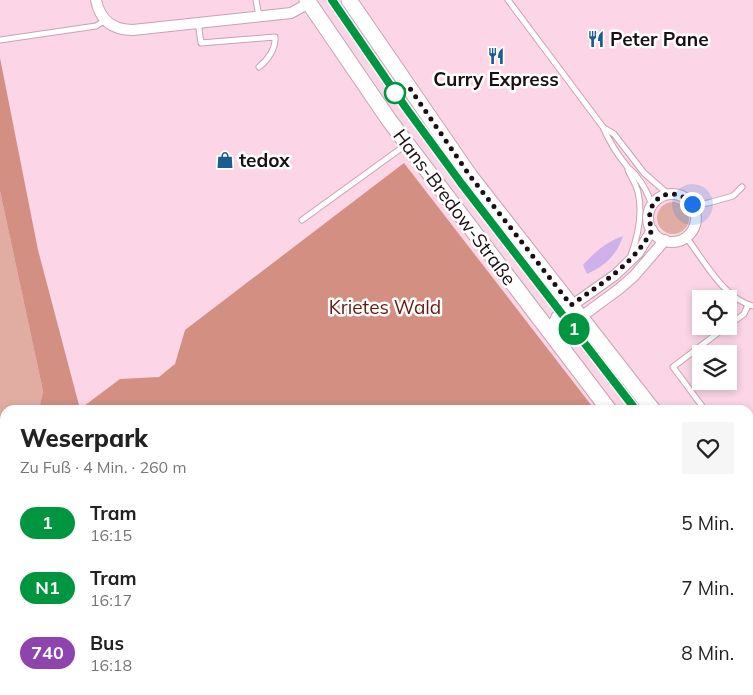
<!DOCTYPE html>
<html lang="de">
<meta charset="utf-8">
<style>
body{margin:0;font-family:Mulish,sans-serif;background:#f6f6f6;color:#222;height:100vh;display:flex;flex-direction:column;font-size:19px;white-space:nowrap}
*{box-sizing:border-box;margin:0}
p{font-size:16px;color:#767676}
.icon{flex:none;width:28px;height:28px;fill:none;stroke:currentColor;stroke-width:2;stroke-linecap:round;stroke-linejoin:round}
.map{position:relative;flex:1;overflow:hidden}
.details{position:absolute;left:0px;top:405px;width:754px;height:290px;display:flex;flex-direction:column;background:#fff;border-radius:15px 15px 0 0;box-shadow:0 2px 8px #0003}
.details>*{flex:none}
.badge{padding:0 10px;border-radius:16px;font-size:18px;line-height:32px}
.fabs{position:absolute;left:692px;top:290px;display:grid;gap:10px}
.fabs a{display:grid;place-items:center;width:45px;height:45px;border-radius:0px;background:#fff;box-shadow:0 2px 8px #0003;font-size:25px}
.you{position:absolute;width:25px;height:25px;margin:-12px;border:4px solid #fff;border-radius:50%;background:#1a73e8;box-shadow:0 0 0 8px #1a73e833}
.map>.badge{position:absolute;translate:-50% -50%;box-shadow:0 0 0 2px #fff}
.round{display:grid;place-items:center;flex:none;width:52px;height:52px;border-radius:0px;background:#f6f6f6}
.summary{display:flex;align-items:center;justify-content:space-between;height:85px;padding:0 20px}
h1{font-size:24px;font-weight:800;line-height:38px}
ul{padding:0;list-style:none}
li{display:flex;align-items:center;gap:15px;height:65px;padding:0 20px}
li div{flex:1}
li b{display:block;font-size:19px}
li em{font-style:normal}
li .badge{min-width:55px;font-weight:700;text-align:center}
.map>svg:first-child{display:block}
</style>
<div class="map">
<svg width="753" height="695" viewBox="0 0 753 695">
<rect width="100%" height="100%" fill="#fcd5e6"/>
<!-- green -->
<path fill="#e1ada2" d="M0,191l43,200 -4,19h-34v15l-5,-2z
M657 218a16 16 0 1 1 32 0a16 16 0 1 1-32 0Z
M23,690h326l-6,5h-319z"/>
<!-- forest -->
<path fill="#d28f82" d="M0,58l38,192 42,159 40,-30 39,-2 16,-13 10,-34 219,-167 191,247h-556l4,-19 -43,-200z
M0,423l5,2v167l-5,-28z
M23,690h35l1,5h-35z
M141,690h208l-6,5h-201z"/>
<!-- water -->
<path fill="#ceb1e8" d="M623,236c-7,20 -17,29 -36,38l-4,-9c12,-13 23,-23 40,-29z"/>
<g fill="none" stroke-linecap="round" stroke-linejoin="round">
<!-- lane casing -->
<g stroke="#c8a2b3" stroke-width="7">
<path id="lane" d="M256,0l3,16
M508,0l95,127c6,14 14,27 23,38 3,5 8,7 11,12 7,8 11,17 15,28
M198,22l3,21 74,-6c1,11 -7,23 -16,30
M0,40l96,-14 8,-5
M604,128l10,6 30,39 24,21
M628,170c3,7 8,14 10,22 5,22 0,45 -8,66
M687,198l13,6 8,-1 25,-7 9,-9
M695,211l5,-7
M302,220l105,-76
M686,237c17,22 38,62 67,69
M729,325l15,-11 4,-9
M705,410l-32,-43 54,-41
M749,488l4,6
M749,668l4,6
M483,690l4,5
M682,690l4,5
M406,695l6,-5"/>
</g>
<!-- street casing -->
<g stroke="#c8a2b3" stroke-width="12">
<path id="street" d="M96,0c4,20 16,30 37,30l158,-17 18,-10
M648 218a24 24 0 1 1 48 0a24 24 0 1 1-48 0Z
M550,332l16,-4 53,-39 15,-13 31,-36
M550,332l7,-16 58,-41 23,-22 14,-23"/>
</g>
<!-- secondary casing -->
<g stroke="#c8a2b3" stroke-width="17">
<path id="secondary" d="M307,0l82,120 220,290
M349,0l121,176 183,234
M749,536l4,5
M749,595l4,5"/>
</g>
<!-- lane -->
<use href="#lane" stroke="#fff" stroke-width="5"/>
<!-- street -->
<use href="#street" stroke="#fff" stroke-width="10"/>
<!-- secondary -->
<use href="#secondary" stroke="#fff" stroke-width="15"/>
<!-- tram -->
<path stroke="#967a86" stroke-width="1" d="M332,0l58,87 71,96 175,227
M749,566l4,6"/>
<!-- rail -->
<path stroke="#967a86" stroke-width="4" d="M0,612l5,28
M0,657l5,27
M6,690l1,5
M14,690l1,5"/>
</g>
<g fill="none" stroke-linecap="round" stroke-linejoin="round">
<!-- line casing -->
<g stroke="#fff" stroke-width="11">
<path id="line" d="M332,0l74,108 55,75 175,227"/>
</g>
<!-- line -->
<use href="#line" stroke="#009640" stroke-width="8"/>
<!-- walk -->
<path stroke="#1b0e14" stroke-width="5" stroke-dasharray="0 9" d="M395,93l14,-6 61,89 101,129c31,-22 62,-40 81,-75 -11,-29 18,-49 40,-26"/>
</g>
<!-- icons -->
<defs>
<g id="restaurant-bare" transform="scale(1.35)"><path d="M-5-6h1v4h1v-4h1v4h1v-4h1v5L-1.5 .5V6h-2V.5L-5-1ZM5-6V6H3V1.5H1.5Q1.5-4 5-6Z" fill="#185e92" stroke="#fff" stroke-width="2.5" paint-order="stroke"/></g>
<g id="shop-bare" transform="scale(1.35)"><path d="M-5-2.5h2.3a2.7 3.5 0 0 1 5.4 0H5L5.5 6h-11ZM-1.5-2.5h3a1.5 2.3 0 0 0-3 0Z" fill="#185e92" stroke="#fff" stroke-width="2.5" paint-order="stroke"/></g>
</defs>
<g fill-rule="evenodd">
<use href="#restaurant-bare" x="596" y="39"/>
<use href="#restaurant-bare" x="496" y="56"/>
<use href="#shop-bare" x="225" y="160"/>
</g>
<!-- markers -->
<circle fill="#fff" stroke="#009640" stroke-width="2.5" cx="395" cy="93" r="10"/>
<g text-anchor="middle" stroke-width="5" stroke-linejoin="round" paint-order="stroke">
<!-- poi labels -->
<g font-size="19" font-weight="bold" fill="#1b0e14" stroke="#fff" text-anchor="start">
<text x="610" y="46">Peter Pane</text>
<text x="496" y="86" text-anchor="middle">Curry Express</text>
<text x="239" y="167">tedox</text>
</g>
<!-- street labels -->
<g font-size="19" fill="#1b0e14" stroke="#fff">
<text transform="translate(455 207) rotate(53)" y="7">Hans-Bredow-Straße</text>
</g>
<!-- park labels -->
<g font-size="19" fill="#67190c" stroke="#fff">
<text x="385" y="314">Krietes Wald</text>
</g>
</g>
</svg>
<div class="fabs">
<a><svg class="icon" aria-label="locate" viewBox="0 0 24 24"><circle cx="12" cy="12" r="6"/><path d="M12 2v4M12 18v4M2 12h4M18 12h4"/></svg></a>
<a><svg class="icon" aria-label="layers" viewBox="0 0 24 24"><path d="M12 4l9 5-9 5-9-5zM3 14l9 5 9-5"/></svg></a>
</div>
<div class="you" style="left:692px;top:204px"></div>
<b class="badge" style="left:574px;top:329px;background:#009640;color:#fff">1</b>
<section class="details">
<div class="summary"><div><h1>Weserpark</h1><p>Zu Fuß · 4 Min. · 260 m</p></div><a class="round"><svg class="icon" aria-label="heart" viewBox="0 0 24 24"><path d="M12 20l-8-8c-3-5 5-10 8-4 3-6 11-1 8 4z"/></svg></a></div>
<ul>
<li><span class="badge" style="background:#009640;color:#fff">1</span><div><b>Tram</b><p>16:15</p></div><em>5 Min.</em></li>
<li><span class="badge" style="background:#009640;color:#fff">N1</span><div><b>Tram</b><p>16:17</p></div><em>7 Min.</em></li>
<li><span class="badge" style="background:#8e44ad;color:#fff">740</span><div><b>Bus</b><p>16:18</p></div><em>8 Min.</em></li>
</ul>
</section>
</div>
